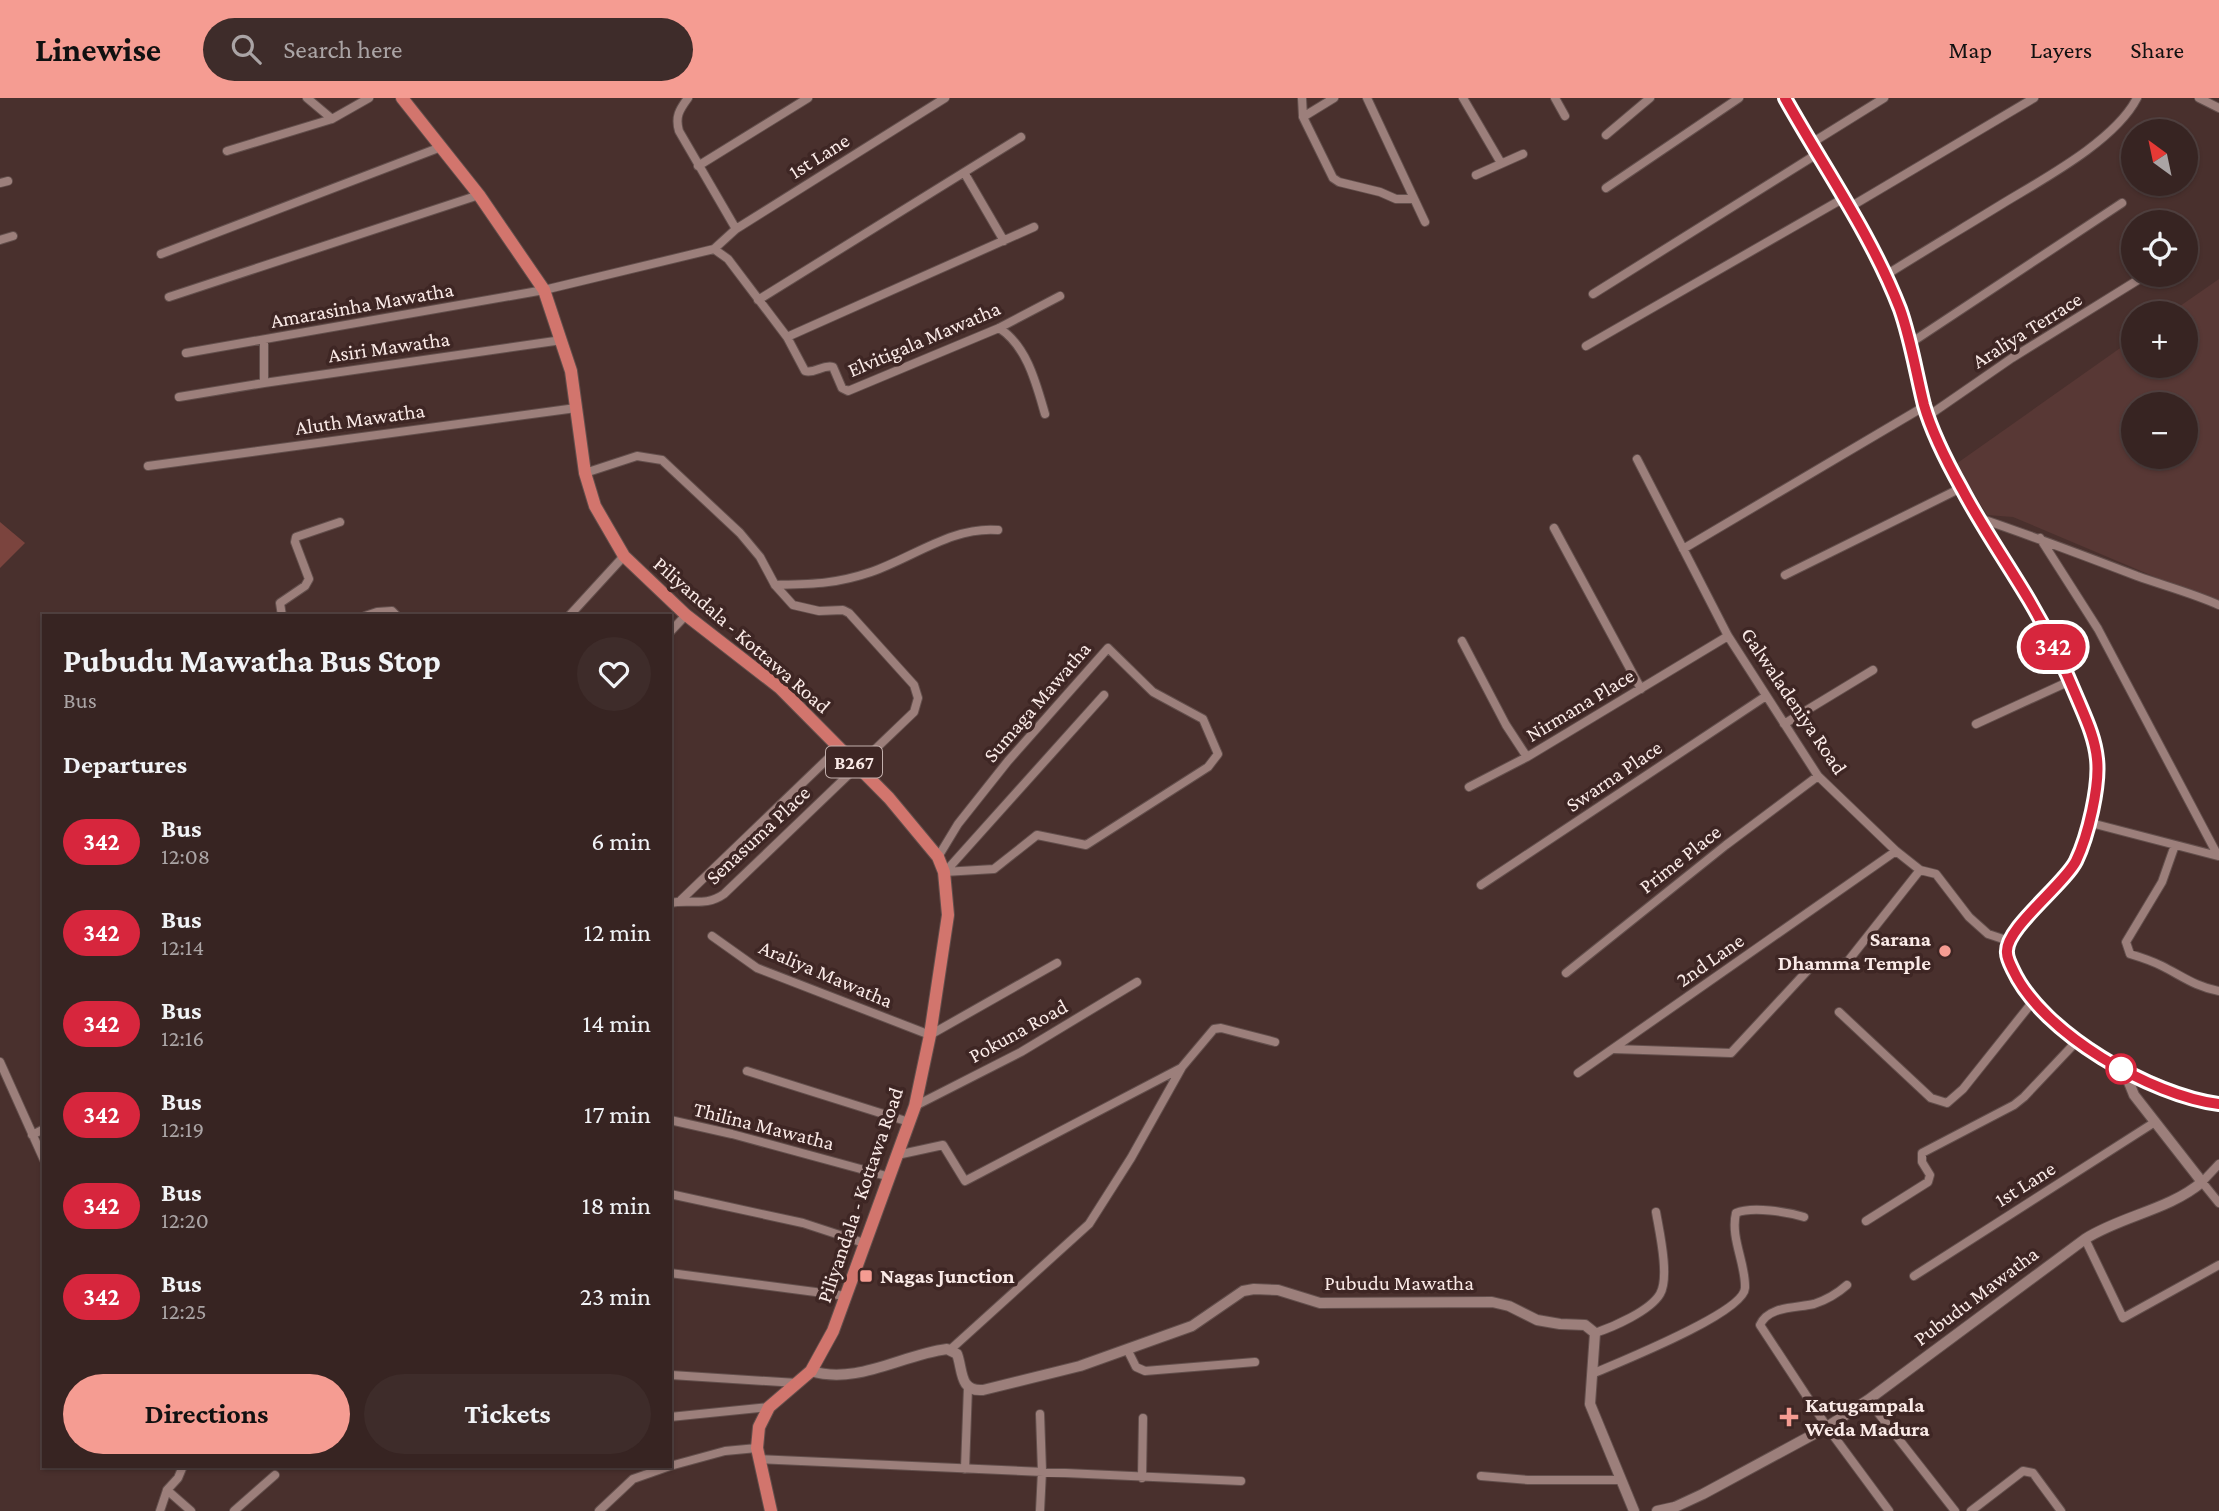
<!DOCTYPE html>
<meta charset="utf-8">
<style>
body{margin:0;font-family:"Crimson Pro",serif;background:#3e2c2a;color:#f1f3f6;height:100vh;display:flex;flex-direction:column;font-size:26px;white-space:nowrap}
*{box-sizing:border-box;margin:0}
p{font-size:23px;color:#aaa4a5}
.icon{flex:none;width:38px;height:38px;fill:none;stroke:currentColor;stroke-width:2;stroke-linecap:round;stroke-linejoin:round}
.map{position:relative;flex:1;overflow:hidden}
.details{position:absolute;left:42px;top:516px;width:630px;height:854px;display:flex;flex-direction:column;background:#372422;border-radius:0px;box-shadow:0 2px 5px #0004,0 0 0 2px #514140}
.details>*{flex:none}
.badge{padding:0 14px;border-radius:23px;font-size:24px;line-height:46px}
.needle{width:46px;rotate:327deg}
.tools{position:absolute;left:2121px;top:21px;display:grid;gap:14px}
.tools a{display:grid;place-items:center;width:77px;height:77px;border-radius:50%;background:#372422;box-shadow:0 2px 5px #0004,0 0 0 2px #514140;font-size:35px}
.map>.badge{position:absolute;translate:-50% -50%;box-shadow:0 0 0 4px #fff}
h2{padding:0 21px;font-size:26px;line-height:63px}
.round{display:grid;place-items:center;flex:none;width:74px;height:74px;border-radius:37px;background:#3e2c2a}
.head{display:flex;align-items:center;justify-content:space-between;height:119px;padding:0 21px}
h1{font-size:33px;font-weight:700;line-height:52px}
.cta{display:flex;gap:14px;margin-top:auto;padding:14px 21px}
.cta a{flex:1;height:80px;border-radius:42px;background:#f59c92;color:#111;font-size:28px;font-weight:700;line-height:80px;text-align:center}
.cta a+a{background:#3e2c2a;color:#f1f3f6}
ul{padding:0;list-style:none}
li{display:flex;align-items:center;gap:21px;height:91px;padding:0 21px}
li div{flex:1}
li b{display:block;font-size:26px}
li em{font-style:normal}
li .badge{min-width:77px;font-weight:700;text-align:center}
header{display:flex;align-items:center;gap:42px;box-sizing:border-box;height:98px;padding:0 35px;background:#f59c92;color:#111}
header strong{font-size:33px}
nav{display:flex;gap:38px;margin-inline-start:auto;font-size:24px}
.search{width:490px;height:63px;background:#3e2c2a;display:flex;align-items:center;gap:18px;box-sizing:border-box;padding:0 24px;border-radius:38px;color:#aaa4a5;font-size:26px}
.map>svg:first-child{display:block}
</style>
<header>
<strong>Linewise</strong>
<div class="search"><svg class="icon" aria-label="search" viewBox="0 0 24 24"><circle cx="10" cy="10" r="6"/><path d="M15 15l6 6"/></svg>Search here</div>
<nav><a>Map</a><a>Layers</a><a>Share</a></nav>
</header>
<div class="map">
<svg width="2219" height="1413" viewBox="0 0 2219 1413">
<rect width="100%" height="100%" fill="#49302d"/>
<!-- built -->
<path fill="#583835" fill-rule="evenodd" d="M2219,181v325l-206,-87 -26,-2 -31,-51 177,-125v27h53v-53h-16zM2133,306h53v53h-53z"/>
<!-- green -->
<path fill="#7b443e" d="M0,424l25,21 -25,25z"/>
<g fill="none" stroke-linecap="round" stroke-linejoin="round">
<!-- minor casing -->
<g stroke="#634f4c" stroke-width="10">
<path id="minor" d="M307,0l25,21
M688,0c-9,12 -13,19 -9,33l57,98
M1302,0l1,19 30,61 6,4 41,10 16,7h18
M1367,0l58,124
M1463,0l38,65
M1555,0l10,18
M2199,0l20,10
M1303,19l31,-19
M1606,37l44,-37
M1810,46l74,-46
M227,53l105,-32 37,-21
M698,68l110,-68
M965,76l39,67
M1476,77l47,-21
M0,85l8,-2
M1606,90l133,-90
M1850,109l184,-109
M0,142l13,-4
M714,151l22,-20 209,-131
M161,156l280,-107
M1886,177c38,-24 77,-47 116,-71 41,-25 113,-63 135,-106
M1593,196l224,-140
M169,199l310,-102
M758,202l263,-163
M999,230c28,18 37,55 46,86
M787,239l247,-110
M264,242v43l298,-43
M1909,246l213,-141
M1586,248l258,-148
M186,255l358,-63 170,-41 14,10 59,78 18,34c10,3 18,-7 28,-4l9,21 6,3 151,-63 61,-32
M179,299l85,-14
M1928,318l84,-58 134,-83
M1637,361l91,177 90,140 78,75 24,19 16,4 33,43 19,17 21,7
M148,368l428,-58
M585,375l52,-17 25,4 78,73 20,24 15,28 18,20 26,6 24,-1 6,3 65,72 4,13 -4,14 -190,182c-18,13 -34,5 -54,9
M1979,420c53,18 106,38 158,58 28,10 55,17 82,29
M1554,430l87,161
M2040,440l58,91 120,227 -127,-33
M1683,451l242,-143
M1785,477l176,-87
M775,487c37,-1 61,-1 96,-13 41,-14 82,-46 127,-42
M282,518l-2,-13 25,-17 4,-7 -14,-37 1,-5 44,-15
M365,518l12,-4 15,-1 5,5
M569,518l55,-60
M670,534l16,-17
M1462,543l44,84 21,32 201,-121
M1784,626l89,-54
M1976,626l94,-43
M1469,689l58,-30
M2175,747l-13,37 -36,60 4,12c10,3 22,7 32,12 20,10 34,21 57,25
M938,759l20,-33 50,-63 100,-113 45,44 50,27 15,35 -10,13 -122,78 -49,-10 -43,34 -50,3
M946,773l158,-176
M1481,787l285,-189
M681,802l159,-153
M712,838l45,32 173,67 127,-72
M1566,875l160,-128 92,-69
M1839,914l92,86 16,5 16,-14 71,-89
M1614,951l117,4 77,-83c12,-9 27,-2 40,-9l72,-91
M0,964l44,98
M747,973l162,51
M1578,975l318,-222
M915,1008l106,-54 116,-70
M670,1022l62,14 158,43
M32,1037l12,-6
M897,1057l46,-10 22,36 216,-113
M2219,1066l-17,18 17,21
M670,1096l133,29 61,20
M1866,1123l62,-39 2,-7 -8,-13v-9l92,-48 10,-8 52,-55
M2085,1141l38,79 96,-53
M670,1175l176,23
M1914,1178l241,-154
M1847,1187c-9,8 -21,15 -33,19 -18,4 -46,2 -54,21l67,102 62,84
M1595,1235c18,-6 55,-22 65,-39 10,-17 -1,-64 -4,-82
M951,1251l138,-125 42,-66 51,-91 32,-38 7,-1 54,14
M1127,1251l9,18 9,4 110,-9
M1592,1276c25,-11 152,-61 153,-86 1,-24 -15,-50 -9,-75 16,-7 52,-1 68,4
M671,1277l126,8
M1868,1302l87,111
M1040,1316l2,57 -2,40
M670,1319l99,-10
M759,1361l482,22
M670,1368l55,-15 32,-3
M965,1371l3,-82
M1481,1378l47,4h93
M1142,1380l1,-60
M167,1392l24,21
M160,1413l7,-21 11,-12 5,-12
M234,1413l41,-36
M599,1413l34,-32 37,-13
M1971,1413l52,-40 10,2 28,38"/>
</g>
<!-- tertiary casing -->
<g stroke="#634f4c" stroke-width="12">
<path id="tertiary" d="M1785,0l65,109 36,68 15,37 27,104 33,72 70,115 39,78 21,52 6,28 -6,62 -16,39 -16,22 -32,32 -18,25 -2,11 7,20 20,28 42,42 48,28 73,31 22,3
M811,1273c46,14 90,-16 136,-22l10,5c6,16 2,38 26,36l97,-24 112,-40 51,-35 11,-2 24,1 42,13 172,-1 17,4 28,14 23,4 25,1 10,8 -5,71 44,107
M1657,1413l18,-4 28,-13 124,-67 41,-27 217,-161c36,-23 84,-29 117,-57l-68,-87 -10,-25"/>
</g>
<!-- primary casing -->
<g stroke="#634f4c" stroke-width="14">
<path id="primary" d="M402,0l77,97 65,95 27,81 14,102 10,33 29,50 62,59 94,73 109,110 49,59 6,15 4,43 -18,120 -15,71 -82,225 -22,40 -42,36 -10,20 -2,21 14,63"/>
</g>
<!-- minor -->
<use href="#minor" stroke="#9c7f7b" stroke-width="8"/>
<!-- tertiary -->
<use href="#tertiary" stroke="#9c7f7b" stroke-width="10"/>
<!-- primary -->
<use href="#primary" stroke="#d2756d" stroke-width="12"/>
</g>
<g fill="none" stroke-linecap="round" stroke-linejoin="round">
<!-- line casing -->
<g stroke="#fff" stroke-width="16">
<path id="line" d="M1785,0c39,70 86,136 115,211 11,31 16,64 24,96 8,28 24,59 38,84 20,38 45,74 67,111 19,32 35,66 49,100 8,19 17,38 19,59 3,27 -9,77 -21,102 -12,24 -72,68 -69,92 0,5 4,13 6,17 29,63 139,126 206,134"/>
</g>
<!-- line -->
<use href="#line" stroke="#d7263d" stroke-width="10"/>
</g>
<!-- markers -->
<g fill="#f59c92" stroke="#3e2624" stroke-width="2.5">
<circle cx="1945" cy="853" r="7"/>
<rect x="859" y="1171" width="14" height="14" rx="3.5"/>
<path d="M1785.5 1308.5h7v7h7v7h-7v7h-7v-7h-7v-7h7z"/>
</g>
<circle fill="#fff" stroke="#d7263d" stroke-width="3.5" cx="2121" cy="971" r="14"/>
<g text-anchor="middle" stroke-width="7" stroke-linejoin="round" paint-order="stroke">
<!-- shield labels -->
<rect fill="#3e2624" stroke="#c2afac" stroke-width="2" x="826" y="648.5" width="56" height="31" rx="5"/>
<g font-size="19" font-weight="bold" fill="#faeae7">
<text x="854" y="671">B267</text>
</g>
<!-- street labels -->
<g font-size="21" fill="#faeae7" stroke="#3e2624">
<text transform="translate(819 58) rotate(-32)" y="7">1st Lane</text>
<text transform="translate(362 207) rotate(-10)" y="7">Amarasinha Mawatha</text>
<text transform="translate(2027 232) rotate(-32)" y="7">Araliya Terrace</text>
<text transform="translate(924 241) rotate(-23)" y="7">Elvitigala Mawatha</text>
<text transform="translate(389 249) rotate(-8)" y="7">Asiri Mawatha</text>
<text transform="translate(360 321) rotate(-8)" y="7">Aluth Mawatha</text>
<text transform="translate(742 537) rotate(41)" y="7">Piliyandala - Kottawa Road</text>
<text transform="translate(1794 603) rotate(56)" y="7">Galwaladeniya Road</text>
<text transform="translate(1037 604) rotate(-49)" y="7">Sumaga Mawatha</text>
<text transform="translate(1580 607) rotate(-31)" y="7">Nirmana Place</text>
<text transform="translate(1614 678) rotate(-34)" y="7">Swarna Place</text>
<text transform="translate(758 737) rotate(-43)" y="7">Senasuma Place</text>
<text transform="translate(1680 761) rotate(-38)" y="7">Prime Place</text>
<text transform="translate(1710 862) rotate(-35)" y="7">2nd Lane</text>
<text transform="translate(826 876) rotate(23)" y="7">Araliya Mawatha</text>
<text transform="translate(1018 933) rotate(-29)" y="7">Pokuna Road</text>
<text transform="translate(764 1028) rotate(14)" y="7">Thilina Mawatha</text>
<text transform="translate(2025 1086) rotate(-32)" y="7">1st Lane</text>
<text transform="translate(860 1097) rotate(-71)" y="7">Piliyandala - Kottawa Road</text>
<text x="1399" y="1192">Pubudu Mawatha</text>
<text transform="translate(1976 1198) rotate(-37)" y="7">Pubudu Mawatha</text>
</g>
<!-- poi labels -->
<g font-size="21" font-weight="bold" fill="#faeae7" stroke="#3e2624" text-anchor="start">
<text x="1931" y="848" text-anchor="end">Sarana<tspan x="1931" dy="24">Dhamma Temple</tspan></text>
<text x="880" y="1185">Nagas Junction</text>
<text x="1805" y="1314">Katugampala<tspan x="1805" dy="24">Weda Madura</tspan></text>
</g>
</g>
</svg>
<div class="tools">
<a><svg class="needle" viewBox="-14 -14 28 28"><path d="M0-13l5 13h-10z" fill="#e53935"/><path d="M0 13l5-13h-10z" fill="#aaa4a5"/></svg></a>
<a><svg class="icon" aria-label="locate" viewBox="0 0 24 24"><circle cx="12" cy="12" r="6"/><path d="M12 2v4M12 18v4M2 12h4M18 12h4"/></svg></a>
<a>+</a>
<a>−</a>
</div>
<b class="badge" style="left:2053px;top:549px;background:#d7263d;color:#fff">342</b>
<section class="details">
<div class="head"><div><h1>Pubudu Mawatha Bus Stop</h1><p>Bus</p></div><a class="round"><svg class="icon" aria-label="heart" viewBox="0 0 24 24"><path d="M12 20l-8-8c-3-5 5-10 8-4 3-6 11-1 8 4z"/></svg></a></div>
<h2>Departures</h2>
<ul>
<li><span class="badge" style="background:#d7263d;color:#fff">342</span><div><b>Bus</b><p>12:08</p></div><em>6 min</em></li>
<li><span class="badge" style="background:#d7263d;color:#fff">342</span><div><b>Bus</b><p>12:14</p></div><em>12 min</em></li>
<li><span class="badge" style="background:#d7263d;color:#fff">342</span><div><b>Bus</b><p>12:16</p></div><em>14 min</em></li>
<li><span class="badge" style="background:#d7263d;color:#fff">342</span><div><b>Bus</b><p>12:19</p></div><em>17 min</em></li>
<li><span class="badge" style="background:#d7263d;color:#fff">342</span><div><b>Bus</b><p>12:20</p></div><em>18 min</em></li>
<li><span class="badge" style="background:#d7263d;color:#fff">342</span><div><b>Bus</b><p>12:25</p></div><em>23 min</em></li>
</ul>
<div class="cta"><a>Directions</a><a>Tickets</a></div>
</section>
</div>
